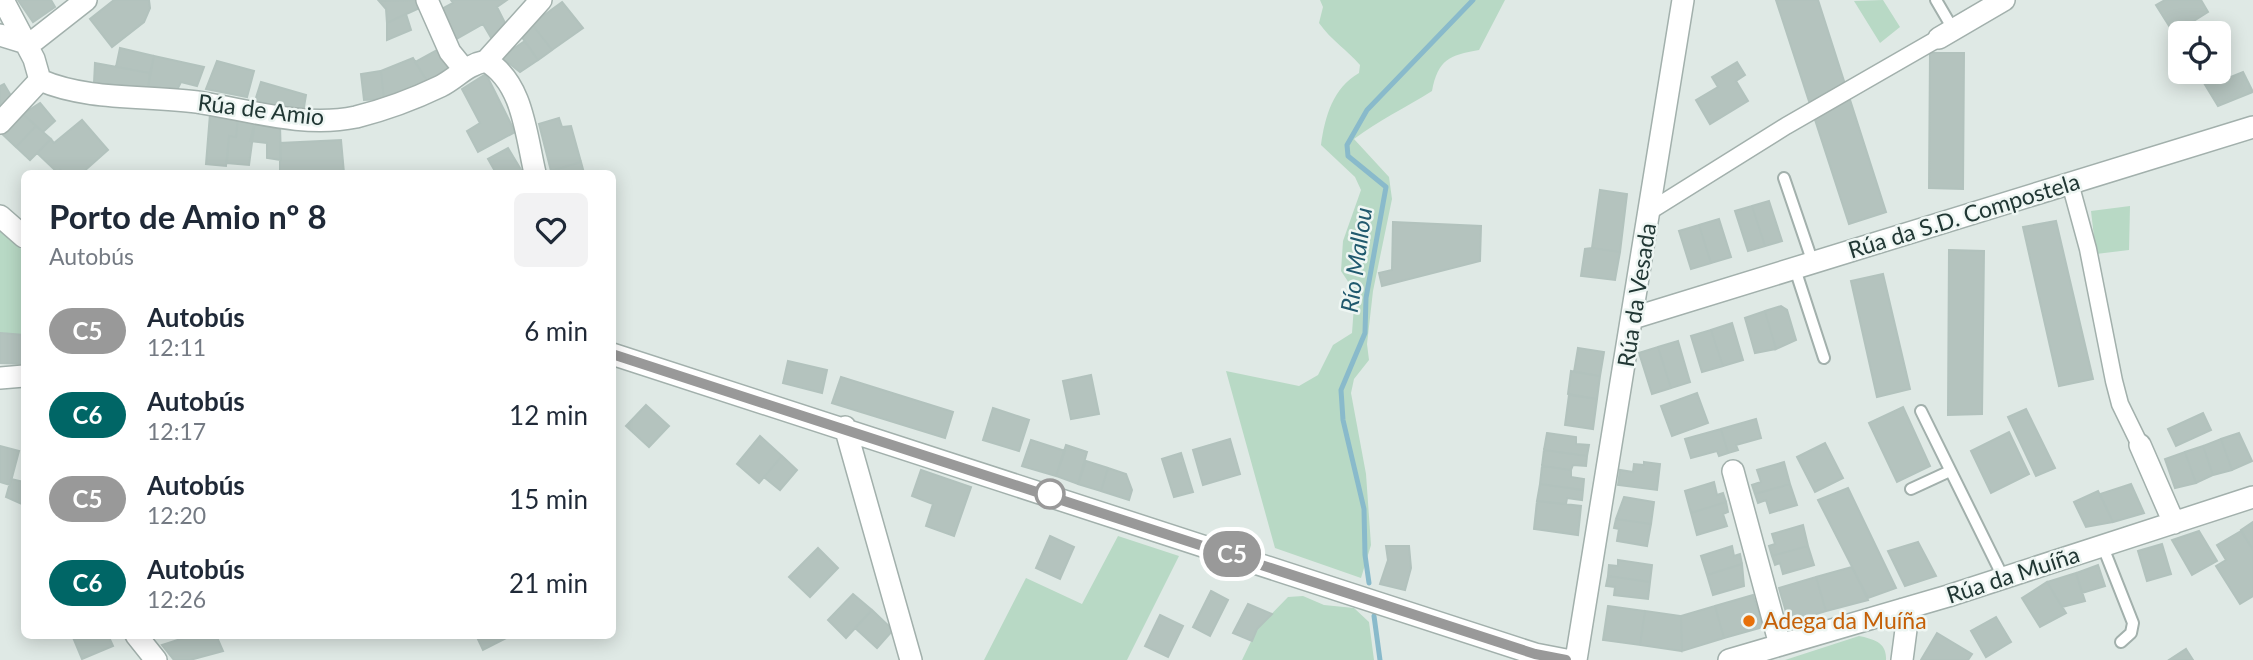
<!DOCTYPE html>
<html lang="es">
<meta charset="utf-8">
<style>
body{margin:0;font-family:Lato,sans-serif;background:#f2f2f3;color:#1f2937;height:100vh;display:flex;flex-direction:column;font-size:26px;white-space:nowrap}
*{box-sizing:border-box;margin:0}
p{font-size:23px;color:#747a83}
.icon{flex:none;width:38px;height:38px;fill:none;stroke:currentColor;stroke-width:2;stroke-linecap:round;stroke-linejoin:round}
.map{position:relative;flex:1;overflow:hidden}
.side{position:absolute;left:21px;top:170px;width:595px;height:469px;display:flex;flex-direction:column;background:#fff;border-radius:10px;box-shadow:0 4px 18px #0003}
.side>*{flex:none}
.badge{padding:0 14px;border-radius:23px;font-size:24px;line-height:46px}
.fabs{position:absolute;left:2168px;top:21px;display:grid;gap:14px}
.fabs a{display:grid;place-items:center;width:63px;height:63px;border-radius:10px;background:#fff;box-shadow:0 4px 18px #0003;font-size:35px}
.map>.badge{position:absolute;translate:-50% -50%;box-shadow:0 0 0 4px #fff}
.round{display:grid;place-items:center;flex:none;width:74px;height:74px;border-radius:10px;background:#f2f2f3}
.overview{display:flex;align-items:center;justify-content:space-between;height:119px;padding:0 28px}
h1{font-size:33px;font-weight:700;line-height:52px}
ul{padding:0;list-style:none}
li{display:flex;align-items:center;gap:21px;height:84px;padding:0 28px}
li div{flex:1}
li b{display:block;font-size:26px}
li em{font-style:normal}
li .badge{min-width:77px;font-weight:700;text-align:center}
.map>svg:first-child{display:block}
</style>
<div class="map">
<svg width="2253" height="660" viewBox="0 0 2253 660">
<rect width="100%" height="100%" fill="#dfe9e5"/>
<!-- green -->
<path fill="#b8d9c5" d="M1320,0h185l-26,50c-30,5 -41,10 -47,41 -27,17 -53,29 -78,48l35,38 3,22 -19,92 -6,53 2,16 -15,19 -3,14 15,81 5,71 -10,33 -86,-30 -49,-177 73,15 19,-11 15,-30 19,-12 3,-41 -14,-21 2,-30 18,-51 -6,-13 -34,-32c4,-29 12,-57 38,-72l1,-8c-13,-15 -29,-25 -41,-42l4,-16z
M1883,0l17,27 -20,16 -26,-42z
M2130,206l-1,44 -33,4 -5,-43z
M0,228l24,24v83l-24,-2z
M1118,536l61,20 -52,104h-143l42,-82 56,26z
M1303,596l21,9 30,3 15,14 5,38h-132l15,-31 31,-32z
M1859,636c14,3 28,6 27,24h-101z"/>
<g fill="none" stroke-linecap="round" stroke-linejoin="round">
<!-- stream -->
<path stroke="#89bacb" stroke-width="5" d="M1369,583l-4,-28 -1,-46 -21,-89 -2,-30 24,-57 1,-35 20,-111 -38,-31 -1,-11 20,-35 106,-110
M1374,616l6,44"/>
</g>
<!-- building -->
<path fill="#b4c3be" stroke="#b2c2bd" stroke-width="2" d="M18,0h33l4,7 -22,15z
M114,0h35l1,8 -6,14 -32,25 -22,-28z
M422,0l2,6 -37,17 -1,-14 -7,-8z
M451,0h56l-10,7 13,26 -17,8 -10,-17 -32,18 -13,-31 15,-8z
M1776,0h42l68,212 -37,12z
M2165,0h36l7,12 -19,12 4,7 -13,2 -2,7 -22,-35z
M562,2l21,26 -31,22 -20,-26z
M406,14l5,16 -24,10v-17z
M532,24l20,26 -14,10 -19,-27z
M525,41l13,19 -18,12 -19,-15z
M120,48l34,8 -4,17 -34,-6z
M439,49l15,13 -5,8 -22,11 -12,-19z
M1930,53h34l-1,136 -34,-1z
M154,56l50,11 -7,19 -16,-4 -4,8 -29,-2z
M413,58l14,23 -43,18 -3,-28z
M217,61l37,10 -7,26 -41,-8z
M1737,62l8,13 -9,6 12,20 -38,23 -14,-24 22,-13 -6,-10z
M95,63l55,10 -2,15 -54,-5z
M381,71l3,28 -20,1 -3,-26z
M2243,72l10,20 -35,14 -17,-28 9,-5 6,10z
M486,74l29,58 -37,20 -11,-21 13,-8 -18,-34z
M261,82l45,13 -3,18 -48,-12z
M4,84l9,15 -13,12v-25z
M40,103l15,18 -12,11 -20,-18z
M23,114l13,12 -20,21 -16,-15z
M210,114l28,4 -2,19 -7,-1 -3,30 -20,-2z
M238,118l17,3 -6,44 -22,-2 2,-27 7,1z
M559,118l3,9 9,-1 10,36 -30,9 -12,-47z
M82,120l26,30 -26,23h-18l-4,-3 -2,3 -21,-20 14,-14 3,4z
M255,121l25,4 1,35 -14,-2v-15l-17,-2z
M36,126l15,13 -21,21 -14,-13z
M341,140l3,33h-64v-30z
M508,148l15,25h-27l-8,-14z
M581,162l3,11h-32l-1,-2z
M1600,190l27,4 -7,58 -28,-4z
M1769,201l13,40 -17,5 -13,-40z
M1752,206l13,40 -17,5 -13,-40z
M1719,219l12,38 -20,6 -12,-38z
M2056,221l37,158 -34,7 -36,-159z
M1393,222l88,4 -1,35 -98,25 -3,-13 13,-3z
M1699,225l12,38 -20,6 -12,-38z
M1592,248l28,4 -5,28 -34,-4 4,-27z
M1949,250l35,1 -2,163 -34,1z
M1883,274l27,115 -33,8 -26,-116z
M1781,306l6,4 9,30 -20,9 -11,-38z
M1765,311l11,38 -21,4 -10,-35z
M1732,323l11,37 -20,6 -12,-36z
M1711,330l12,36 -21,6 -11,-36z
M0,333l24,2v29l-24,-1z
M1678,341l12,41 -19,6 -13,-41z
M1658,347l13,41 -19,6 -13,-41z
M1578,348l26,4 -4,24 -26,-4z
M788,361l39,9 -5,23 -39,-10z
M1571,371l29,5 -3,23 -29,-5z
M1091,375l8,39 -28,5 -8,-38z
M841,377l112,35 -8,26 -113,-35z
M1697,393l11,30 -36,13 -11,-30z
M1569,395l28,4 -4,30 -28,-4z
M646,405l23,21 -20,21 -23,-21z
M1903,407l27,59 -33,16 -28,-59z
M993,408l36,12 -10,31 -36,-11z
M2026,409l29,59 -19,8 -28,-59z
M2203,413l8,17 -35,16 -8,-17z
M1756,419l5,19 -25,7 2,5 -10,3 -7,-24z
M1721,429l7,24 -9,3 -2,-5 -26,7 -6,-19z
M2009,432l20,42 -38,19 -20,-42z
M1547,433l29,4v7l13,1 -2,11 -43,-6z
M2239,433l13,28 -20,9 -11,-31z
M760,436l22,20 -23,27 -22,-19z
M1230,439l10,35 -37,11 -10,-35z
M2221,439l11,31 -19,5 -10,-29z
M1031,440l34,11 -9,25 -34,-10z
M1825,443l18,35 -28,14 -18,-35z
M1066,445l21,7 -9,32 -22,-8z
M0,446l19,5 -9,34 -10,-3z
M2203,446l10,29 -17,8 -11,-31z
M1544,450l43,6 -1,10 -13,-1 -2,5 -29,-4z
M2185,452l11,31 -21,5 -10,-29z
M1181,453l12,39 -19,5 -12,-38z
M782,456l15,14 -17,20 -16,-13z
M1086,461l22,7 -7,23 -23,-7z
M1644,462l16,2 -3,26 -39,-5 2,-15 13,2 1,-8 10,1z
M1784,462l6,22 -35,10 -3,-9 9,-3 -4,-12z
M1542,466l29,4v7l13,2 -1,11 -43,-6z
M1108,468l18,6 6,16 -3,10 -28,-9z
M921,470l50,17 -17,49 -28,-10 7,-22 -21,-8z
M11,479l13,3v23l-18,-8z
M1714,482l3,13 6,-2 3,9 -35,11 -6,-22z
M1540,484l43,6 -1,10 -15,-2 -1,6 -29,-3z
M1790,484l7,21 -27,8 -4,-13 -8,3 -3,-9z
M2131,484l13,29 -31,9 -13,-28z
M1848,488l48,100 -28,10 -50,-98z
M2098,491l15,31 -27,5 -12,-25z
M1624,497l30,5 -3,22 -35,-5z
M1537,501l44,5 -3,29 -44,-6z
M1726,502l2,10 -5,2 4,12 -30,9 -6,-22z
M1616,519l35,5 -4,22 -30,-5 2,-12 -5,-1z
M2253,522v28l-12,-20z
M1803,525l5,21 -36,10 -3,-10 6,-2 -3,-10z
M2199,531l18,30 -25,14 -20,-35z
M2241,531l12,19v46l-13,8 -24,-38 10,-6 -9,-15z
M1050,536l24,11 -14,32 -24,-11z
M1918,542l18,34 -31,10 -17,-35z
M2162,544l9,30 -24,7 -9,-30z
M1386,546h23l2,22 -6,22 -25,-6 8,-24z
M1732,546l2,10 6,-2 2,10 -35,11 -6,-19z
M1808,546l6,19 -31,9 -3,-11 -5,2 -3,-9z
M818,548l20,20 -28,29 -21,-20z
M1618,560l34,5 -2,17 -42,-6 1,-11 9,1z
M1742,564l2,22 -31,9 -6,-20z
M2098,565l7,21 -23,7 -6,-20z
M1852,567l16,33 -42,11 -10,-34z
M2076,573l9,28 -23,6 -15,-25z
M1608,576l42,6 -2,17 -34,-4 1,-8 -9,-1z
M1816,577l10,34 -37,11 -10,-34z
M2047,582l19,31 -26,14 -18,-29z
M1211,591l17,9 -18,36 -17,-9z
M853,594l19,16 -26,28 -18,-18z
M1753,595l10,32 -39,11 -9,-32z
M1248,604l24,10 -15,15 -5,12 -19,-8z
M1608,606l37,5 -5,34 -37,-5z
M1715,606l9,32 -42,13 -1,-35z
M872,610l21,20 -16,18 -22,-20z
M1645,611l36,5 1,35 -42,-6z
M1160,615l23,11 -15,31 -23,-11z
M1996,617l15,25 -25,15 -15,-26z
M1937,633l35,21 -4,6h-47z
M72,635h36l5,11 -31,13z
M193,635h23l7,16 -33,9h-16l-12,-15z
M476,635h36l-29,15z
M2186,649l7,11h-24z"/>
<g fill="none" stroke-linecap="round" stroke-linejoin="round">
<!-- service casing -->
<g stroke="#a2b0ac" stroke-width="14">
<path id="service" d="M1936,0l17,29
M1784,178l29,85
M1795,269l29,89
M1921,411l82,166
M1911,489l39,-18
M2103,547l30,76 -2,10 -10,9"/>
</g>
<!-- pedestrian casing -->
<g stroke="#a2b0ac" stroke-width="19">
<path id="pedestrian" d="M2070,183l18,66 26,132 6,23 20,41
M1650,211l136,-85 153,-88"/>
</g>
<!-- minor casing -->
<g stroke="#a2b0ac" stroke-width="24">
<path id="minor" d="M3,0l31,59 6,21
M427,0l23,52 13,16
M0,35l26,8 9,-3 51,-40
M1939,38l65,-38
M486,61l55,-61
M40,80c48,21 106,15 157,22 52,8 106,26 159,15 28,-7 58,-18 85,-31 17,-9 25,-21 45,-25 37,21 40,74 49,112
M0,123l40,-43
M0,216l24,21
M1633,318l620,-191
M612,354l923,300 31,6
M0,378l24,-2
M845,427l66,233
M2140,445l34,78
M1733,471l47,174
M136,635l20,25
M1576,660l107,-660
M1729,660l219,-64 305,-99
M1902,660l5,-38 -4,-13"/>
</g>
<!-- service -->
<use href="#service" stroke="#fff" stroke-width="10"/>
<!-- pedestrian -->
<use href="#pedestrian" stroke="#fff" stroke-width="16"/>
<!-- minor -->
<use href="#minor" stroke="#fff" stroke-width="21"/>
</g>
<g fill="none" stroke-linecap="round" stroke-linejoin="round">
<!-- line casing -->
<g stroke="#fff" stroke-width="16">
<path id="line" d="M612,354l923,300 31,6"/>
</g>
<!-- line -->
<use href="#line" stroke="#999" stroke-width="10"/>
</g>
<!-- markers -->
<circle fill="#fff" stroke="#999" stroke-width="3.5" cx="1050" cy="494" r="14"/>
<circle fill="#e8710a" stroke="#eef6f3" stroke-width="2.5" cx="1749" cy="621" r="7"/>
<g text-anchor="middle" stroke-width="5" stroke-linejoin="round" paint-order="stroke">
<!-- street labels -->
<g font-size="23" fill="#213734" stroke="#eef6f3">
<text transform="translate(261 110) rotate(7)" y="8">Rúa de Amio</text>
<text transform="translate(1964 216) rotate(-17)" y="8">Rúa da S.D. Compostela</text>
<text transform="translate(1637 295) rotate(-81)" y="8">Rúa da Vesada</text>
<text transform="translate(2013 575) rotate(-18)" y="8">Rúa da Muíña</text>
</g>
<!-- food labels -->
<g font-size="23" fill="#c56008" stroke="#eef6f3" text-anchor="start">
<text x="1763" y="629">Adega da Muíña</text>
</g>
<!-- water labels -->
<g font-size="24" font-style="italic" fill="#20596e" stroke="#eef6f3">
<text transform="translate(1357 260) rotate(-82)" y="8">Río Mallou</text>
</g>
</g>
</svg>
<div class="fabs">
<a><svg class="icon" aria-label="locate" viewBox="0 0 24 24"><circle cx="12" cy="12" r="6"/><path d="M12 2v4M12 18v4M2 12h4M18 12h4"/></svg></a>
</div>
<b class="badge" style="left:1232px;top:554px;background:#999;color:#fff">C5</b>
<section class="side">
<div class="overview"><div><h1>Porto de Amio nº 8</h1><p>Autobús</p></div><a class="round"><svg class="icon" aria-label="heart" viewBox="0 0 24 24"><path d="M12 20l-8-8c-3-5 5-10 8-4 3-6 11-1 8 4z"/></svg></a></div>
<ul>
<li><span class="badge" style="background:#999;color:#fff">C5</span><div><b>Autobús</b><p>12:11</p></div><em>6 min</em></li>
<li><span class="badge" style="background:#066;color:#fff">C6</span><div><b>Autobús</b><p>12:17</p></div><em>12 min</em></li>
<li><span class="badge" style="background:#999;color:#fff">C5</span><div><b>Autobús</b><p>12:20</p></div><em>15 min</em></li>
<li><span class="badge" style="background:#066;color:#fff">C6</span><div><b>Autobús</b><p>12:26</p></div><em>21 min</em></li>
</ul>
</section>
</div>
